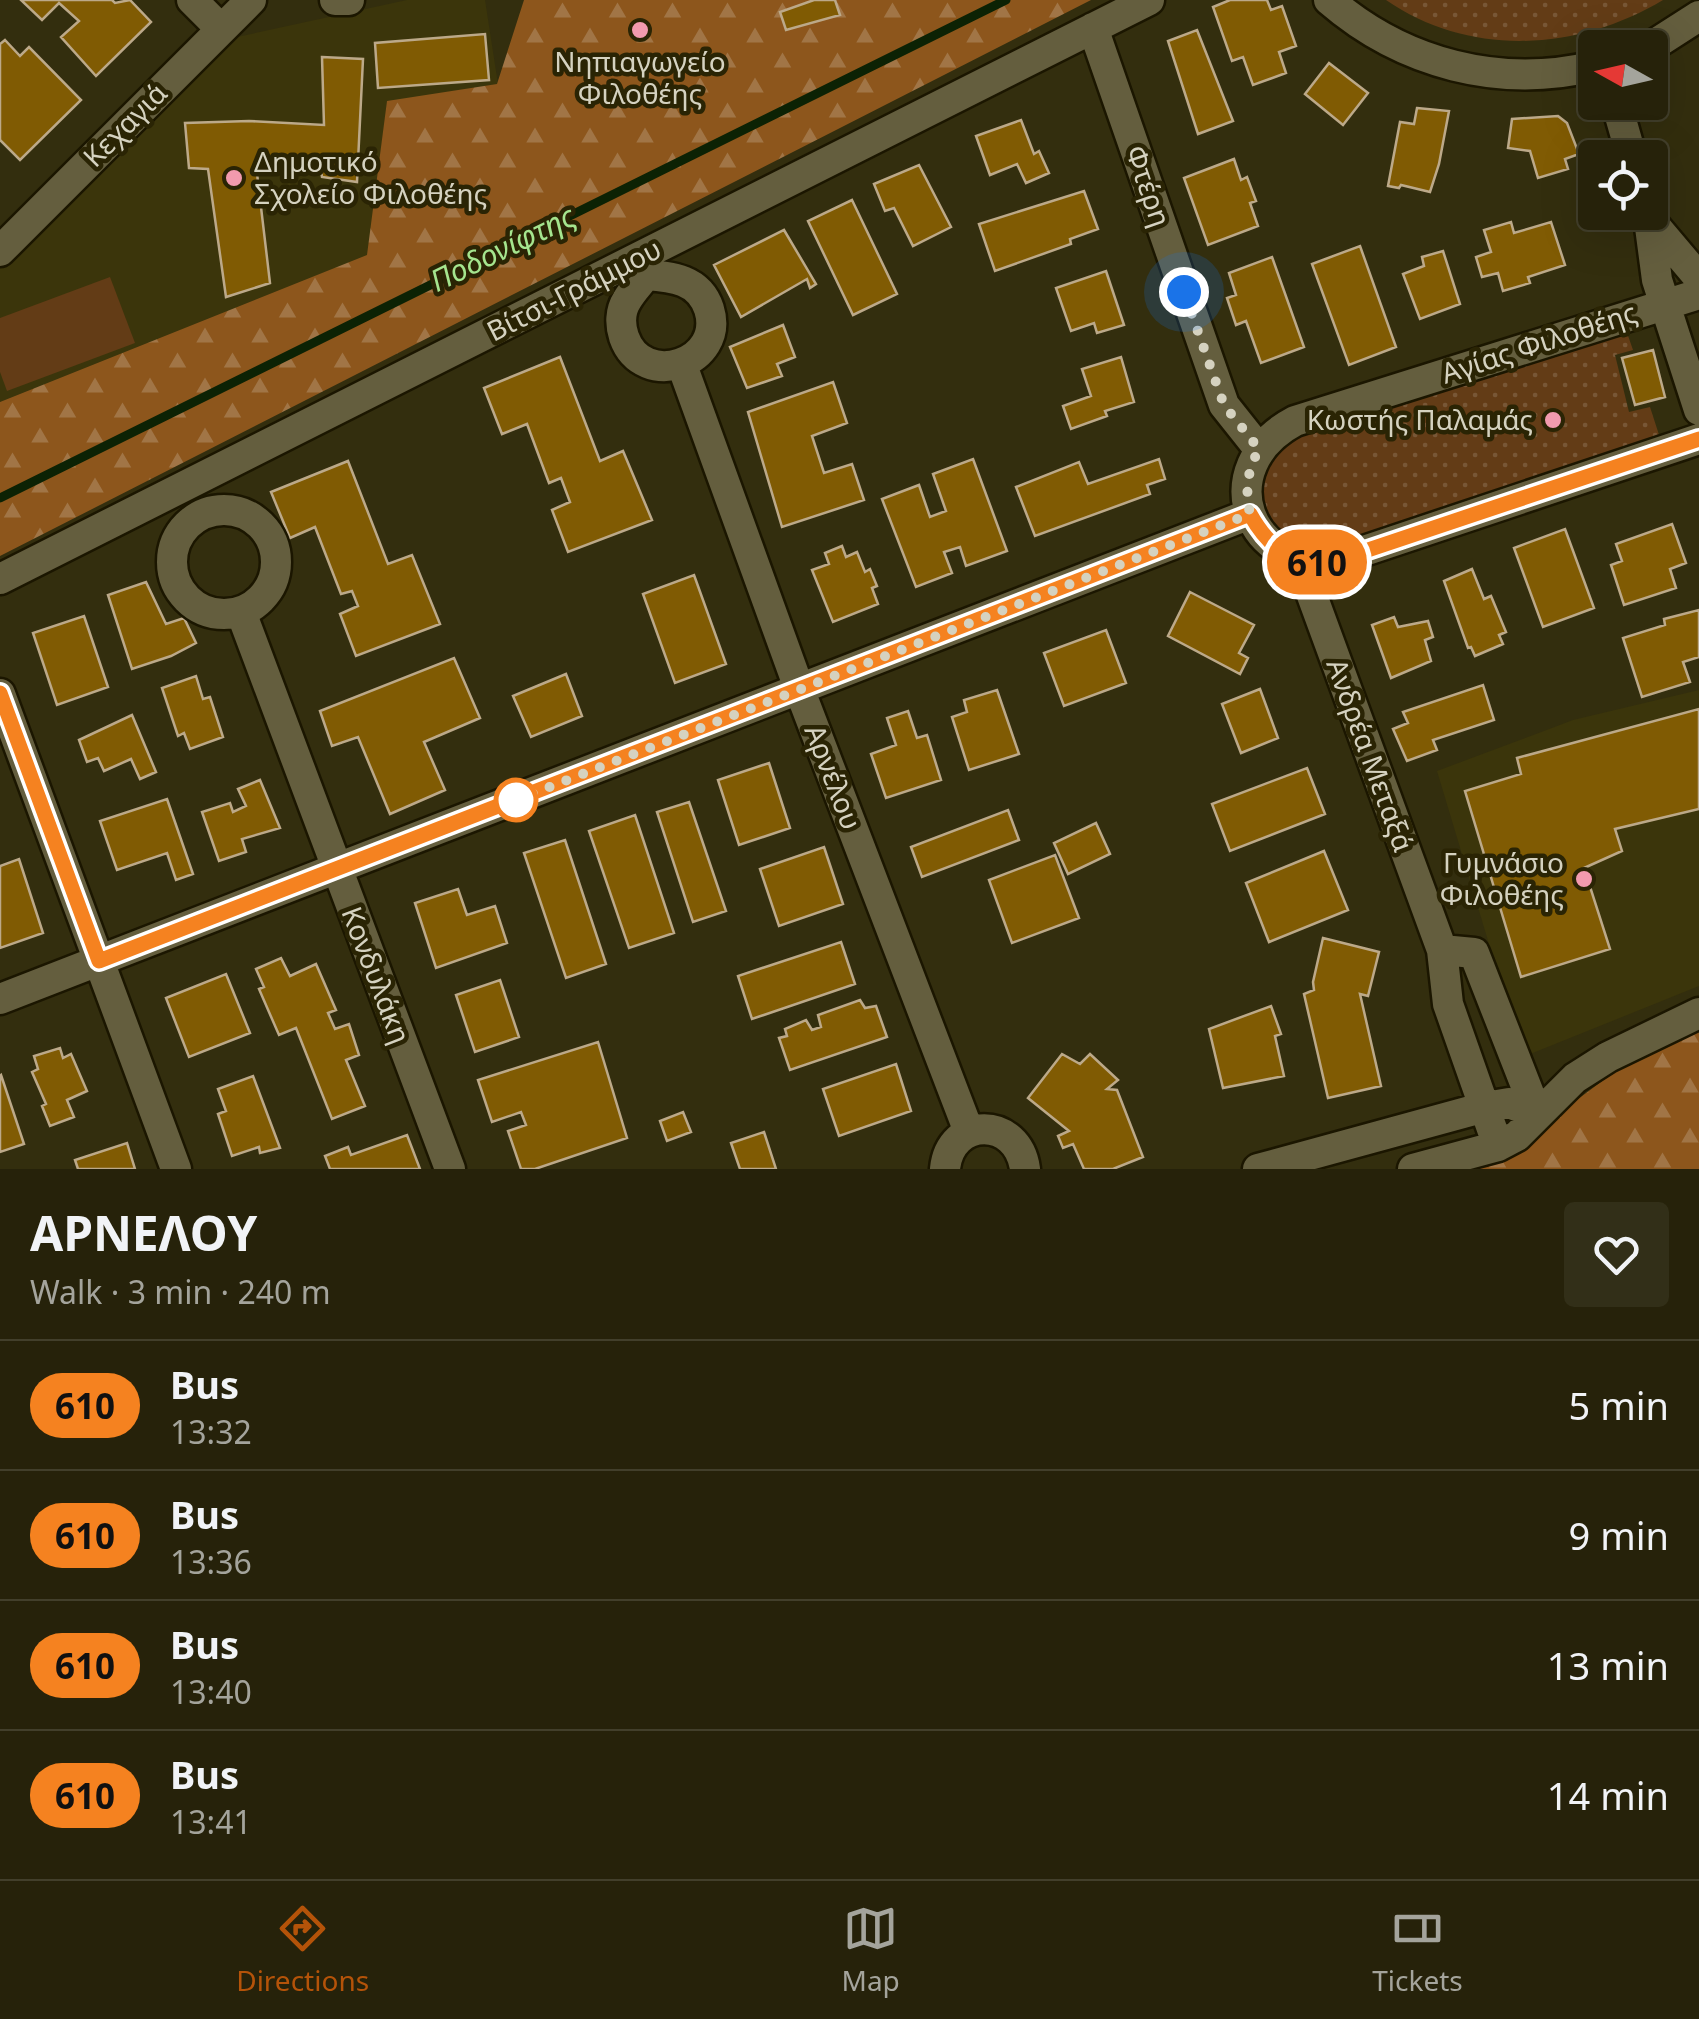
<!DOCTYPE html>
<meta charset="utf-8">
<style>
body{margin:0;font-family:"Noto Sans",sans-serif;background:#322f18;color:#f1f3f6;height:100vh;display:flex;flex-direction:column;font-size:38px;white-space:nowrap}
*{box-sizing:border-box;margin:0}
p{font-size:32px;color:#a4a49c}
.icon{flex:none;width:55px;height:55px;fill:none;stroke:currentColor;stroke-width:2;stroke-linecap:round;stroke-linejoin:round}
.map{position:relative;height:1169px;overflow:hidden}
.details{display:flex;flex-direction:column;background:#26220a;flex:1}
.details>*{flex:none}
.badge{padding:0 20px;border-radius:32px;font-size:35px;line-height:65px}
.needle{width:65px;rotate:278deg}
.buttons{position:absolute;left:1578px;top:30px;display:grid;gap:20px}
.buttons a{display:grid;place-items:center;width:90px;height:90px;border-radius:10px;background:#26220a;box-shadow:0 10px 40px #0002,0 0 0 2px #423f2b;font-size:50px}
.you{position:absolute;width:50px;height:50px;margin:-25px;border:8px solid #fff;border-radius:50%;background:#1a73e8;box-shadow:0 0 0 15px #1a73e833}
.map>.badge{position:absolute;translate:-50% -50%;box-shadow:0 0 0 5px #fff}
.round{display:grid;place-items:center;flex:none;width:105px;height:105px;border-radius:10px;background:#322f18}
.overview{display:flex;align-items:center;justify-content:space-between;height:170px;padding:0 30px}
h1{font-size:48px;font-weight:700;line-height:75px}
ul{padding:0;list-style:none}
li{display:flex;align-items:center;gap:30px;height:130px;padding:0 30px;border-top:2px solid #423f2b}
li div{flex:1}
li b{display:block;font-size:38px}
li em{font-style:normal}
li .badge{min-width:110px;font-weight:700;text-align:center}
.tabs{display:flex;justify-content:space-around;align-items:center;height:140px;border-top:2px solid #423f2b;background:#26220a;font-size:28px;color:#a4a49c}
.tabs a{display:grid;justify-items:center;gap:5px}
.tabs .on{color:#b45309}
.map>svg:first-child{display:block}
</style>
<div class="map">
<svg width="1699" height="1169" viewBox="0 0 1699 1169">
<defs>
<pattern id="green-dots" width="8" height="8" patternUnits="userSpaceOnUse" patternTransform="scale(2.5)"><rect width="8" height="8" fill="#633c16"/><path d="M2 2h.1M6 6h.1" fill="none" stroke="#785736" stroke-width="1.8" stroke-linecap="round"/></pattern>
<pattern id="forest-firs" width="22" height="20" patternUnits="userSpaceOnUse" patternTransform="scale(2.5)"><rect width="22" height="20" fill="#8d561c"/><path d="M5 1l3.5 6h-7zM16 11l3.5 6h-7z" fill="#a17546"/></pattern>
</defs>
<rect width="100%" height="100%" fill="#332e0e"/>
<!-- built -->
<path fill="#3b350b" d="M407,0h78l13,84 -111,18 -19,153 -368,147v-134l228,-229z
M1699,690v296l-176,71 -86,-286 136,-51z"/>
<!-- green -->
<path fill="url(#green-dots)" d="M1386,0h277c-85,51 -193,58 -277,0z
M1625,327l8,23 -18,5 14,57 21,-5 10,31 -334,112c-50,-3 -88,-52 -53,-97 6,-8 18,-13 26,-19z"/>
<!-- forest -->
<path fill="url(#forest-firs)" d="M524,0h567l-1091,556v-154l367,-147 20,-154 110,-17z
M1699,1031v138h-248l53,-15 117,-87z"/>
<!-- pitch -->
<path fill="#633c16" d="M110,277l25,66 -128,48 -7,-19v-54z"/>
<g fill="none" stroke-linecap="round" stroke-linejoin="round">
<!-- stream -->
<path stroke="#0c2204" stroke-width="9" d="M0,498l1006,-498"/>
</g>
<!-- building -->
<path fill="#805b03" stroke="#bca989" stroke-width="2.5" d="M21,0h91l3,3 15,-3 21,22 -55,54 -35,-39 18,-16 -20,-18 -17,17z
M814,0h21l5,15 -54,15 -6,-18z
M1230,0h37l4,10 11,-4 14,40 -17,6 7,21 -33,12 -10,-28 -11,4 -19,-54z
M1197,30l36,91 -35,13 -30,-93z
M485,34l4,46 -111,8 -3,-45z
M5,40l15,16 9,-9 52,53 -61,60 -20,-20v-96z
M322,57l41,2 -6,123 -35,-5 -2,-12h-64l14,118 -44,14 -18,-128 -19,-1 -4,-45 64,-2 75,4z
M1329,63l39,30 -25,32 -38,-31z
M1417,108l32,3 -10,53 -9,28 -29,-7 -2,3 -11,-2 12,-64 14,2z
M1558,116l9,7 12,31 -14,5 3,10 -30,9 -8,-27 -22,-3 4,-29z
M1021,120l13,34 5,-3 10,22 -23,10 -9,-19 -27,11 -14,-39z
M1234,159l7,21 6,-3 9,24 -6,2 8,23 -50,19 -24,-67z
M919,165l32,62 -38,19 -19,-38 -9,3 -11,-27z
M1084,191l14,38 -28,10 1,5 -76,27 -16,-47z
M852,200l45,94 -44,21 -45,-94z
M1511,222l3,11 37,-11 14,43 -37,12 2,6 -27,8 -5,-18 -16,4 -6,-20 15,-5 -7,-22z
M784,230l32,54 -6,4 -3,-9 -66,38 -27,-52z
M1360,246l36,101 -47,18 -37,-101z
M1443,251l17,53 -40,15 -17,-45 21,-8 -2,-9z
M1272,257l32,90 -43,16 -15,-42 -10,4 -9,-27 9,-3 -7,-22z
M1106,271l18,54 -27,8 -3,-10 -23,8 -15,-43z
M783,325l12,32 -18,7 5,12 -35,12 -17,-41z
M1653,350l12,47 -30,8 -13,-47z
M560,357l40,104 23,-10 29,69 -84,32 -16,-42 18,-8 -9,-24 -12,5 -22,-59 -25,10 -18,-46z
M1121,357l13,45 -29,9 2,5 -36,13 -8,-23 28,-10 -9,-27z
M833,382l14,41 -35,13 12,37 28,-9 12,36 -82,27 -34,-115z
M973,459l34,92 -41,15 -6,-19 -16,5 8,21 -36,14 -34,-88 37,-14 11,32 16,-6 -13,-37z
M1159,459l6,20 -18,6 3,9 -115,42 -19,-49 63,-25 9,22z
M348,461l40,103 24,-9 28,69 -84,32 -16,-42 18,-8 -6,-15 -11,3 -26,-67 -25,11 -19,-46z
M1672,524l14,39 -16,6 6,19 -52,17 -13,-40 11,-4 -6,-17z
M1565,529l29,79 -51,19 -29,-79z
M842,546l4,11 11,-5 8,20 5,-3 7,17 -5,2 6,16 -45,18 -21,-52 17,-6 -4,-11z
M1472,569l12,30 7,-3 15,36 -7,3 4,9 -28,12 -4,-9 -3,1 -24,-67z
M694,575l32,89 -51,19 -32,-89z
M146,582l20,42 18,-6 12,25 -25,13 -39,13 -24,-74z
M1190,592l64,33 -15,28 9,5 -8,16 -72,-38z
M1699,610v47l-16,5 7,20 -48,15 -19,-59 42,-13 -1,-6z
M84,616l24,71 -51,18 -24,-72z
M1394,617l4,10 30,-6 5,16 -8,3 6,21 -40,17 -19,-53z
M1106,630l20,53 -62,23 -20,-53z
M454,658l26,60 -56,24 21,48 -55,24 -32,-77 -26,9 -12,-35z
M566,674l16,42 -51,21 -18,-41z
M196,676l7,23 7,-2 13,40 -33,12 -6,-16 -6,3 -16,-48z
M1483,685l11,35 -61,20 4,10 -30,11 -14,-32 15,-6 -5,-11z
M1260,689l18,49 -37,15 -19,-49z
M997,690l22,64 -50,16 -17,-53 15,-5 -3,-12z
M1699,709v100l-84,20 7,22 -38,17 26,81 -89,28 -56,-186 56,-17 -4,-16z
M908,711l9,27 10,-3 14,45 -55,18 -15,-44 25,-9 -9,-27z
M132,715l24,57 -16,7 -9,-20 -27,12 -6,-13 -11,4 -8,-22z
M769,763l21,65 -51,17 -21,-65z
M1307,768l18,46 -95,37 -18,-47z
M260,780l20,48 -38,11 4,13 -27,9 -17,-49 28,-9 3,9 13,-6 -8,-17z
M167,799l26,75 -17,6 -9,-27 -50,17 -17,-49z
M689,802l37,109 -33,11 -36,-110z
M1008,810l11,30 -97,37 -11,-30z
M635,815l39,118 -45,15 -40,-117z
M1096,823l14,31 -42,20 -14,-31z
M565,840l41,124 -40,14 -42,-125z
M824,847l19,57 -64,22 -19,-57z
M1324,851l24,59 -79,32 -23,-59z
M1055,855l24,63 -67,25 -23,-63z
M19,859l24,74 -43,15v-82z
M458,889l9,26 28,-9 12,37 -71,25 -21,-65z
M1323,938l56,14 -11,44 -8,-2 21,92 -53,12 -24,-104 10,-4 -1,-8z
M841,942l14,42 -103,35 -14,-43z
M281,958l9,18 26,-12 20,46 -8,3 7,16 14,-5 10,31 -13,5 19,46 -33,13 -36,-91 -17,7 -20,-46 5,-2 -8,-18z
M226,974l24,59 -61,24 -23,-59z
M500,980l19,57 -44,15 -19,-57z
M860,1000l5,8 11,-2 11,31 -97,33 -11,-32 8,-2 -2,-7 21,-9 6,10 9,-3 -3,-12z
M1271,1006l10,28 -6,2 9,40 -61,12 -14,-59z
M598,1042l29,96 -92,31h-14l-13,-38 18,-6 -5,-13 -29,10 -14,-42z
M60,1048l3,10 8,-4 16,37 -20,9 7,17 -24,9 -8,-20 4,-2 -14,-32 6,-3 -4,-13z
M1062,1054l18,10 10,-10 28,26 -11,9 10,1 26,67 -30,12h-29l-11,-25 -10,4 -5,-12 11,-5 -41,-33z
M896,1064l15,47 -72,25 -16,-47z
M1,1075l23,69 -24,8v-76z
M253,1076l27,72 -20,5 -1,-6 -27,9 -14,-42 8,-3 -8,-22z
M683,1112l8,20 -24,9 -7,-20z
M764,1132l12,37h-36l-9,-26z
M407,1135l13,34h-90l-5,-13 23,-9 3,8z
M127,1143l8,26h-57l-3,-9z"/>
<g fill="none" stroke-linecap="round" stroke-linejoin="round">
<!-- minor casing -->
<g stroke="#1b1600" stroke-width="35">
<path id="minor" d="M192,0l29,29
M335,0h14
M1329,0c74,64 171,89 266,66
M1093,28l131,377 35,44
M1649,48l50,-32
M1616,102l16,56
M1648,212l9,68 42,130
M1650,220l49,58
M0,251l251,-251
M646,275c26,2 53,4 63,34 17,54 -66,82 -85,28 -4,-12 -4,-26 3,-37 5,-9 13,-17 19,-25z
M1699,294l-404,127c-87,46 -48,156 48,137l356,-119
M682,365l118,326 169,441
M172 562a52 52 0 1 1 104 0a52 52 0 1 1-104 0Z
M1299,560l143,390 6,54 50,142
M0,579l1149,-579
M241,612l209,557
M0,694l176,475
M1442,950l32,3 63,161
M0,999l1250,-485
M945,1169c5,-53 73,-53 80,0
M1258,1169l227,-62 24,-4 28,11
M1413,1169l85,-23 19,-10 58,-58 33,-21 91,-44"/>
</g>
<!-- minor -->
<use href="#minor" stroke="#645e3e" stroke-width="30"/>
</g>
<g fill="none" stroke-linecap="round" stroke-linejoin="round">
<!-- line casing -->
<g stroke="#fff" stroke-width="22">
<path id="line" d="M0,693l99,268 1151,-447c23,41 48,53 94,44l355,-119"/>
</g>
<!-- line -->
<use href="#line" stroke="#f58220" stroke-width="15"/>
<!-- walk -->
<path stroke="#d5d2c0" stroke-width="10" stroke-dasharray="0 18" d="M516,800l734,-286c-5,-25 -3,-42 9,-65l-35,-44 -40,-113"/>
</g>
<!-- markers -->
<g fill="#f29aae" stroke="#2a2404" stroke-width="4">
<circle cx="640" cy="30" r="10"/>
<circle cx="234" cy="178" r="10"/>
<circle cx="1553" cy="420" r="10"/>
<circle cx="1584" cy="879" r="10"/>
</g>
<circle fill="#fff" stroke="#f58220" stroke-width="5" cx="516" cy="800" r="20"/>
<g text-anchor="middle" stroke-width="9" stroke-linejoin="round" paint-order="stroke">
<!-- poi labels -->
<g font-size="28" fill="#d5d2c0" stroke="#2a2404" text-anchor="end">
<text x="640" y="72" text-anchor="middle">Νηπιαγωγείο<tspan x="640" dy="32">Φιλοθέης</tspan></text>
<text x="254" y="172" text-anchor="start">Δημοτικό<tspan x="254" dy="32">Σχολείο Φιλοθέης</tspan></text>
<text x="1533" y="430">Κωστής Παλαμάς</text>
<text x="1564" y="873">Γυμνάσιο<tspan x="1564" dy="32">Φιλοθέης</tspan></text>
</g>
<!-- street labels -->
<g font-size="28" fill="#d5d2c0" stroke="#2a2404">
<text transform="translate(125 125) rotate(-45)" y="10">Κεχαγιά</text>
<text transform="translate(1148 186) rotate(71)" y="10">Φτέρη</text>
<text transform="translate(574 290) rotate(-27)" y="10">Βίτσι-Γράμμου</text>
<text transform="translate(1539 343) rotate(-18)" y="10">Αγίας Φιλοθέης</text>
<text transform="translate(1370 755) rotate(70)" y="10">Ανδρέα Μεταξά</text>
<text transform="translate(833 777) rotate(69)" y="10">Αρνέλου</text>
<text transform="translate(376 975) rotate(69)" y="10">Κονδυλάκη</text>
</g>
<!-- water labels -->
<g font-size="30" font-style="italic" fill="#a5e58e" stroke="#2a2404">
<text transform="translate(503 249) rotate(-26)" y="10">Ποδονίφτης</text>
</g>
</g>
</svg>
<div class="buttons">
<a><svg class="needle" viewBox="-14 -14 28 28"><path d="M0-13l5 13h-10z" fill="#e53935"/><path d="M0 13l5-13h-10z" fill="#a4a49c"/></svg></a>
<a><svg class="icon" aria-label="locate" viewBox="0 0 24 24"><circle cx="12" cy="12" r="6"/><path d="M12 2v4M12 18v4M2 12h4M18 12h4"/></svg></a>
</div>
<div class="you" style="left:1184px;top:292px"></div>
<b class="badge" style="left:1317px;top:562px;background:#f58220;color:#111">610</b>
</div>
<section class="details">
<div class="overview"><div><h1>ΑΡΝΕΛΟΥ</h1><p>Walk · 3 min · 240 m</p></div><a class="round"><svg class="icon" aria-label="heart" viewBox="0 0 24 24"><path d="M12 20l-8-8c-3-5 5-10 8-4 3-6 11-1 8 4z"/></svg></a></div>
<ul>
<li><span class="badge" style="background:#f58220;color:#111">610</span><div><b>Bus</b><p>13:32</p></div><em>5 min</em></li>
<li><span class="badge" style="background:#f58220;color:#111">610</span><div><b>Bus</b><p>13:36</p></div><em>9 min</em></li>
<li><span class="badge" style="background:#f58220;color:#111">610</span><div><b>Bus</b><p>13:40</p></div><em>13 min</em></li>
<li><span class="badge" style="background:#f58220;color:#111">610</span><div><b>Bus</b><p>13:41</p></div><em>14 min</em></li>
</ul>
</section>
<nav class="tabs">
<a class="on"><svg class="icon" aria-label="directions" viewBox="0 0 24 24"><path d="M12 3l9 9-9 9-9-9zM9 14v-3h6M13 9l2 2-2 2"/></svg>Directions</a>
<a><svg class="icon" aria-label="map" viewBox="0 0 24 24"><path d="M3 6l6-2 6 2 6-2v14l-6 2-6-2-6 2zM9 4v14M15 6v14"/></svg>Map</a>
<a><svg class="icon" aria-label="tickets" viewBox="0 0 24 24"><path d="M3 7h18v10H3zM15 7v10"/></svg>Tickets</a>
</nav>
